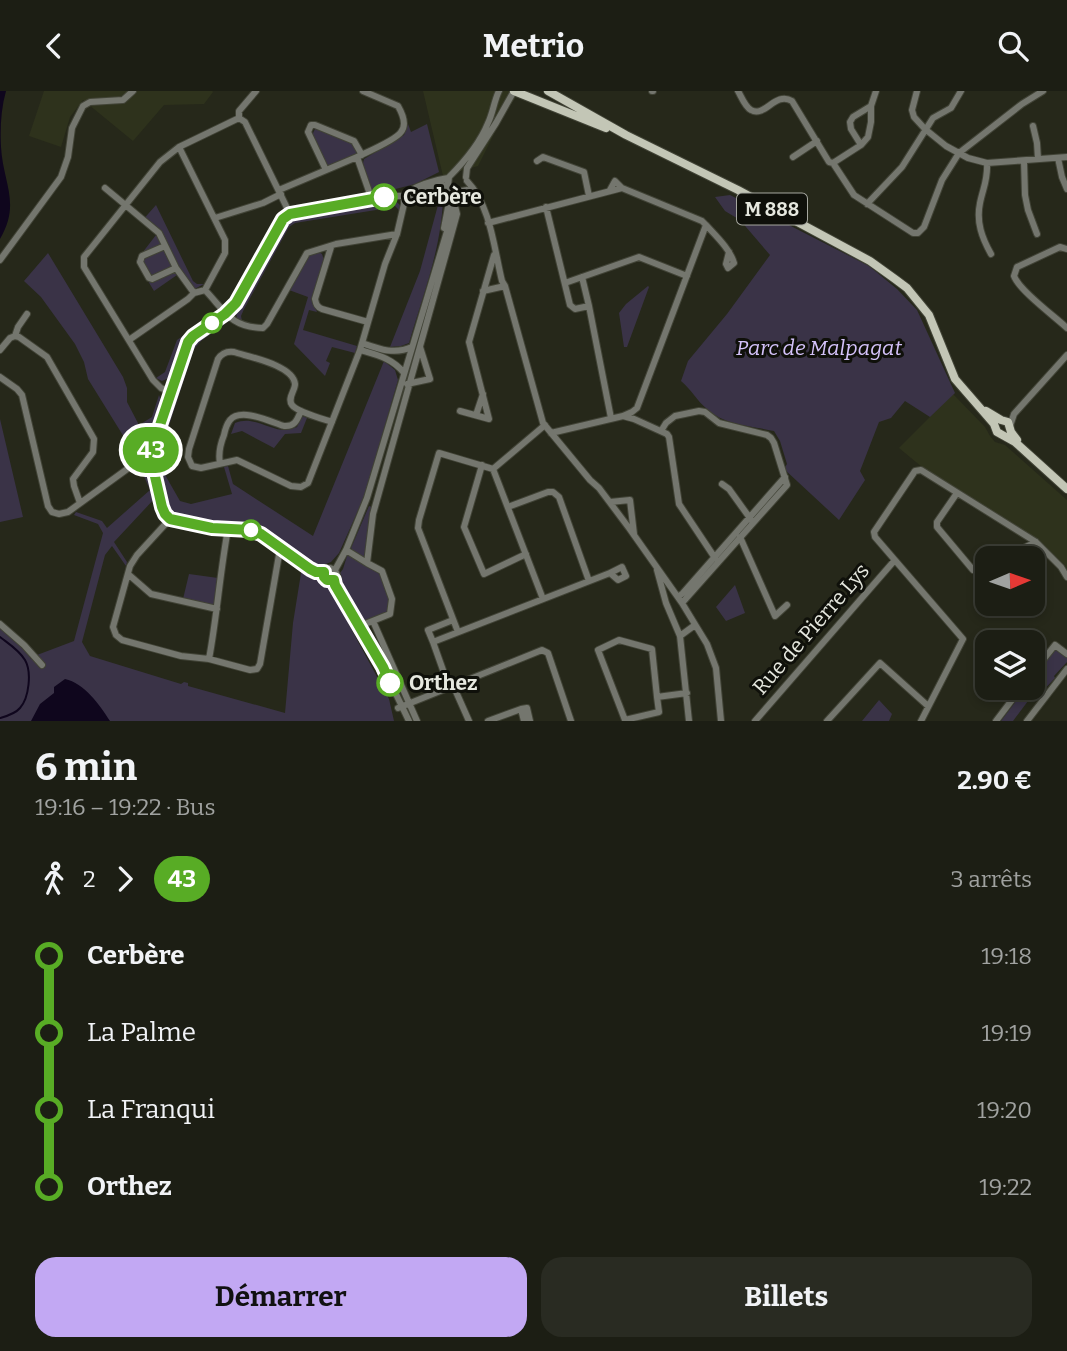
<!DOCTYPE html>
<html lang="fr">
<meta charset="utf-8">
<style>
body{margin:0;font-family:Bitter,serif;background:#292b22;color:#f1f3f6;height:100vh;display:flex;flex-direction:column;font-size:26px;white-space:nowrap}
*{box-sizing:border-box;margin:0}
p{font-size:23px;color:#a0a2a0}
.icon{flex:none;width:38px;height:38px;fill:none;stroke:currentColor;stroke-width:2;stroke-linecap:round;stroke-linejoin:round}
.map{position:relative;height:630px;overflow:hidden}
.panel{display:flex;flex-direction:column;background:#1c1e14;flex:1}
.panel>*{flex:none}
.badge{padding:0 14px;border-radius:23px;font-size:24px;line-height:46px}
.needle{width:46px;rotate:88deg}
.tools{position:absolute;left:975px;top:455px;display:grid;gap:14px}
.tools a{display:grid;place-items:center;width:70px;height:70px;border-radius:14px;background:#1c1e14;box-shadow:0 4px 10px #0003,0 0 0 2px #3a3c34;font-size:35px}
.map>.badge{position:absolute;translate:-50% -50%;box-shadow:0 0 0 4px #fff}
.legs{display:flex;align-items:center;gap:10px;height:77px;padding:0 35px;font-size:23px}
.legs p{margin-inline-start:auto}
.overview{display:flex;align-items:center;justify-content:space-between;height:119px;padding:0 35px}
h1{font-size:38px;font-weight:700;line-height:52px}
.primary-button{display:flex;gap:14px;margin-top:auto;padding:14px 35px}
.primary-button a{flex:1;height:80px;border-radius:21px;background:#c2a8f3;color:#111;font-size:28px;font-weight:700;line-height:80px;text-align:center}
.primary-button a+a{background:#292b22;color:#f1f3f6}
ul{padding:0 35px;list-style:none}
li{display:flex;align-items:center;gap:24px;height:77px;font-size:26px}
li i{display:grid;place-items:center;width:10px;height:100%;margin:0 9px;background:currentColor}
li i::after{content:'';width:18px;height:18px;margin:-9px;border:5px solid;border-radius:50%;background:#1c1e14}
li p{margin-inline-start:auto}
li:first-child i{background:linear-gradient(#0000 50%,currentColor 0)}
li:last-child i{background:linear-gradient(currentColor 50%,#0000 0)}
header{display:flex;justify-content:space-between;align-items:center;height:91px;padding:0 35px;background:#1c1e14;font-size:32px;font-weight:700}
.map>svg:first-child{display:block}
</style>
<header><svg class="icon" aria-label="back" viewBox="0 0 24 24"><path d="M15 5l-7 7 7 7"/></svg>Metrio<svg class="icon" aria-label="search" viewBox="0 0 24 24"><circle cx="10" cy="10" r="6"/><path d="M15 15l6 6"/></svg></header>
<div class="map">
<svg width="1067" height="630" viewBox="0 0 1067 630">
<rect width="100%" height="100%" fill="#26281a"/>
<!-- built -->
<path fill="#2e321c" d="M44,0h168l1,1 -9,12 -40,1 -31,36 -50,-41 -13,17 -9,30 -32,-11z
M423,0h98l-16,21 -27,54 -35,10z
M953,303l32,33 5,9 5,6 10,3 62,55v69l-2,-4 -29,-26 -78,-48 -36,-24 -23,-19z"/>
<!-- green -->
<path fill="#3a3347" d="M408,33l3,8 16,-8 12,48 -24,12 -39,10 -6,-6 -7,-25 1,-4 40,-24z
M316,36l38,16 4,11 -28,12 -5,-2 -13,-29z
M435,100l8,6c-1,50 -20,98 -34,146l-8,3 -11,1 30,-76 18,-66 -19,-6z
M730,104l139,71 28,23 20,21 38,83 -25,24 -25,-16 -14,17 -12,4 -19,49 5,9 -26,40 -55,-51 3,-5 -7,-23 -6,-10c-22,-5 -50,-6 -67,-22 -10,-8 -16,-20 -26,-28l7,-20 39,-47 43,-59 -30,-35 -15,-9 -10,-14z
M389,109c6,1 10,2 12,8l-2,2 -5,-5 -18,5 -81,13 -6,4 -45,82 -3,7 1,5 -5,-3 -1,-5 3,-6 47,-85 9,-6z
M156,114l37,76 4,3h7l-15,8 -12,-17 -23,16 -18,-30 20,-26 -15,-13z
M319,161l3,2 2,6 -12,40 5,12 -8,-2 -6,20 54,16 -2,7 -23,-6 -6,14 4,2 -5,13 -31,-32 14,-47 -19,-7 21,-36z
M48,162l75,124 4,11v14l12,23 13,-8 7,-22 4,10 -15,45 -11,8 -49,-79 -4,-17 -9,-18 -34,-47 -17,-16z
M648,195l1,1 -22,60h-3l-5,-34 7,-9z
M204,230l2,2 -17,11 -4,5 -14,38 -9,4 -6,-3 9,-6 12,-32z
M219,231l6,2 -24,17 -7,8 -33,101 -1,16 20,35 11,3 41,-10 -8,-27 4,-1 5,18 80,52 71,-175 11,9 3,10 -33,115 -26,58 -8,9 -11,4h-9l-53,-38 -25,-2 -2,-3 -17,-1 -1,3c-12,-3 -29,-3 -40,-8 -11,-6 -19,-53 -19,-65l36,-106 6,-8z
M302,325l5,2 -6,15 -16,1 -11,14 -32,-17 -11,3 4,-11c18,-8 33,7 51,7 1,0 11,-3 11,-3z
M0,328l23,98 -23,5z
M144,370l5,3 7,33 -42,45 13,20 -1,4 -14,-20 -7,9 -23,87 8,14 91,28 3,-2 4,1v3l97,27 8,-90 9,-56 11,7v3l5,3 4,4 11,6 17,30 -2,3 41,76 5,22h-394v-94l26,23 5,9 6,-4 37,-14 29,-108 -5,-9 -24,-9 2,-3 26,9 5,7 43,-38 -11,-25z
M369,415l3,1 -7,51 -11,-5 -3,-5z
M351,464l13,10 17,9 9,26 -2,13 -21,8h-5l-23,-37 3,-7 -2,-4 3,-4 4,-13z
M189,483l29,4 -4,28 -31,-7z
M735,494l10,28 -19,8 -10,-14z
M1054,558l4,1 -1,1 10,7v4l-13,14 1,2 -17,18 -4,-3 -21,28h-12l25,-33h6l1,-8z
M879,609l13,14 -3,7h-27z"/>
<!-- water -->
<path fill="#0f061d" d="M0,0h6c-5,18 -6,37 -5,56 2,36 20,56 -1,92z
M65,588c19,4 35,26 45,42h-79l9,-17 14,-11v-6z"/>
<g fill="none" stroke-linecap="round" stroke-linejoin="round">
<!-- stream -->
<path stroke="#0f061d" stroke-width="2" d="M0,546c9,7 19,13 25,23 7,12 4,38 -5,48 -5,6 -13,8 -20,10"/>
<!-- minor casing -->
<g stroke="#414336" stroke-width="8">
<path id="minor" d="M256,0l-17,20v7l6,4 45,92
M363,0l35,15c4,7 9,19 3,26 -5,8 -34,20 -44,25l15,43
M652,0h1
M738,0c3,5 7,16 13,19 14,8 24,-19 41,-9l37,61 4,1
M876,0l-5,15v16l-3,15 -7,8 -28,18 21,32 59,38h5l6,-6 18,-47 17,-27 63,-49 21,-13
M917,0l-5,19 2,7 11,12 21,17 22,12 19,5 80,-6
M1033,35l4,17 1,16
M861,54l-10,-16 -1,-7 3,-5 18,-11
M793,66l24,-16
M1058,67l4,19 5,12
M537,70l6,-4 41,15 5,24
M1024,70l1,34 3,15 9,24
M987,72c1,17 -4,25 -7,40 -4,19 2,35 11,51
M326,79l-18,-38 3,-7h4l39,16 8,14
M466,86l1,-9 29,-45 18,-32
M467,90c24,25 27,68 35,100l3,5 38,137 47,57 9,8 30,40 53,75 25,41 9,24 5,53
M448,95l1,-9c15,-15 31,-34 39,-54 5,-10 6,-22 11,-32
M105,97l54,45 17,35 18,25
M279,99l78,-33
M610,99l5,-9 7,7
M404,104c11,-9 30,-15 44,-17
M867,113l35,-37 31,-49 18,-10 10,-17
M546,116l24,98 5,4 14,-3 22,112
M215,127l48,-15 18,-9
M488,132l134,-35 80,33 4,4c10,11 24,24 28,38l-6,5 -2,-4 3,-12
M444,137l6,-31v-9
M165,155l-23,10 -2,6 9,16 3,1 24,-11
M331,156l-16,52c1,5 2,8 7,10l46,13
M1067,158l-7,-2 -43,20 -3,9c5,14 40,40 53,52
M0,169l61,-83 7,-20 4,-29 11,-22 7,-4 33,-2 10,-9
M582,186l7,29
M565,192l74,-26 48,19
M205,199c20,21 25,37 58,38l4,-4 40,-71 29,-9 61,-10
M483,200l22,-5
M15,245l4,1 28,20 47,82 -1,13 -20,27 1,7 6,17
M129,249l59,-41 6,-6 11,-3 20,-37v-13l-46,-93
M362,252c17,6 32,12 50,4
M0,259l10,-12 5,-2 3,-9 9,-13
M360,259c17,5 32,8 44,23
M0,286l17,12 5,6 26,111 4,6 7,2 9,-2 73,-53 10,-4
M407,293l23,-5 -10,-32
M171,301l-10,-4 -8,-8 -69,-113v-10l76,-95 19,-15 60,-29
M460,320l29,8 -20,-77 25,-87
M476,324l7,-21
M623,325l9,-4 5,-4 69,-183
M332,331c-9,-3 -35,-10 -40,-17 -5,-7 3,-14 3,-21 -2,-19 -46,-27 -61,-32 -7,-1 -12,1 -16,7l-29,90 -1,8 4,9 9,2 36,-8 54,26 10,1 7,-4 52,-133 25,-86 12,-30 7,-30v-9
M1010,335l4,-12 53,-59
M661,340l5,-8 9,-7 24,-5 6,1 14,11 48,12 4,3 3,5 13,42 -105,118
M551,342l72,-17 11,3 33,15 2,3 10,67 36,54
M220,372c-2,-10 0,-18 4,-28 1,-5 3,-11 6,-15 11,-13 41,2 54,6 11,1 13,-6 17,-15
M482,374l-18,62 20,47 42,-20
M493,378l50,130
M493,378l52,-44
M722,393l7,5 23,32
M957,402l-20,29v5l36,43 6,1 8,-4
M610,411l20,-2 4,34
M508,416l40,-15h5l6,5 30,84
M170,428l-33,36 -7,11 -17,61 3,8 6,5 59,16 28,3 41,11 7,-1 3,-5 20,-115
M740,446l35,79 12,-11
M346,459l21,13
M1003,467l33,-16
M335,479l11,-20 21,-52 90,-300 4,-7
M657,479l9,33 14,33 9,85
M128,483l23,20 66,15
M678,506l5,-4 102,-116
M373,530l44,100
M0,533l24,21 18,20
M360,535l30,-12 2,-15 -10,-28 -15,-8 6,-49 76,-271 8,-29 -2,-8
M458,541l-40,-104 1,-8 20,-67 54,16
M680,545l15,-11
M433,551l-5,-12 25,-10
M209,568c8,-43 11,-87 19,-130
M1032,583l23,-29 12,9
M453,594l16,36
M449,596l-16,-45 177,-69 8,7 8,-4 -4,-9 -12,6
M657,606l2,15 -34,8 -27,-70 21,-10 33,9 5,48 30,-4
M398,617l144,-58 6,3 23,68
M521,618l6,-1 3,13
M409,630l-26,-54 -48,-82 -1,-5 3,-5 -2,-5 -5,-2c-8,2 -11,5 -20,1l-48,-35 -12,-4 -38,-2 -42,-9 -5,-5 -3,-7 -11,-48 1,-10 36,-107 5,-6 37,-26 6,-7 50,-87 100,-20h26l26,-12 10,2 8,6 11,-2 12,5
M488,630l33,-12 3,12
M755,630l139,-160
M827,630l53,-58 48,43
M921,630l42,-82 -88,-102 -1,-5 41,-61 6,-1 115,72 25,25 6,10
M996,630l25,-33
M1027,630l40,-52"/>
</g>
<!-- major casing -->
<g stroke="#414336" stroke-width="10">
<path id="major" d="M514,0l92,37
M548,0l78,44 112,55 132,71 25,18 12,9 22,27 26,64 39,45 3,8 18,10 52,47
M986,320l15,9 7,2 3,10 6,8"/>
</g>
<!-- minor -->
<use href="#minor" stroke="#74766e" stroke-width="6"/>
<!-- major -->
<use href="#major" stroke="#c3c6b6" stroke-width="8"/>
</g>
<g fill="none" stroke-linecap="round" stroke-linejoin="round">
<!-- line-1 casing -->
<g stroke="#fff" stroke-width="16">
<path id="line-1" d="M384,106l-94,17 -7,5 -47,84 -11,11 -32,22 -5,6 -36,107 -1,10 11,48 3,7 5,5 42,9 38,2 11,4 49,35 6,3h8v5l3,3h7l1,5 48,82 7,16"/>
</g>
<!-- line-1 -->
<use href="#line-1" stroke="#58ac25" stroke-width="10"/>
</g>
<!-- markers -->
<g fill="#fff" stroke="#58ac25" stroke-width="3.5">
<circle cx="384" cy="106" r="12"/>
<circle cx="212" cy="232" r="9"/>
<circle cx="251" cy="439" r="9"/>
<circle cx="390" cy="592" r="12"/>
</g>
<g text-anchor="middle" stroke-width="6" stroke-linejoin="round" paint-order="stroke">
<!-- shield labels -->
<rect fill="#0f100a" stroke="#a6a79f" stroke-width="2" x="737" y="102.5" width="70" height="31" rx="5"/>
<g font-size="19" font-weight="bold" fill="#e6e8df">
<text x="772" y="125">M 888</text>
</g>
<!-- stop labels -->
<g font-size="21" font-weight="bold" fill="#e6e8df" stroke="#0f100a" text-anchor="start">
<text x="403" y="113">Cerbère</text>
<text x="409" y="599">Orthez</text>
</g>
<!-- park labels -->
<g font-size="21" font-style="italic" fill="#d4c2fa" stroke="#0f100a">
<text x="819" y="264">Parc de Malpagat</text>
</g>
<!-- street labels -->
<g font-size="21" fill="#e6e8df" stroke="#0f100a">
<text transform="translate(811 538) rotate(-49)" y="7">Rue de Pierre Lys</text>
</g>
</g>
</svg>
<div class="tools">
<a><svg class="needle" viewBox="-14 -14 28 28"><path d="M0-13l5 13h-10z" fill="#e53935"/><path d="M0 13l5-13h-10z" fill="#a0a2a0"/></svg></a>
<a><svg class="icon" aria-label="layers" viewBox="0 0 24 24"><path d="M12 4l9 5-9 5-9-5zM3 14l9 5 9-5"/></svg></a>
</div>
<b class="badge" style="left:151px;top:359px;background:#58ac25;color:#fff">43</b>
</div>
<section class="panel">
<div class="overview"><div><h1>6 min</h1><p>19:16 – 19:22 · Bus</p></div><b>2.90 €</b></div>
<div class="legs"><svg class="icon" aria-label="walk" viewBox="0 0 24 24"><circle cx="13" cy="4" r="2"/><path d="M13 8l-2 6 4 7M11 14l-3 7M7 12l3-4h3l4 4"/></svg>2<svg class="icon" aria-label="forward" viewBox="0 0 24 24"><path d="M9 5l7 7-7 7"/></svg><b class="badge" style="background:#58ac25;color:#fff">43</b><p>3 arrêts</p></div>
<ul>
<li><i style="color:#58ac25"></i><b>Cerbère</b><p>19:18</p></li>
<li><i style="color:#58ac25"></i><span>La Palme</span><p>19:19</p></li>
<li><i style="color:#58ac25"></i><span>La Franqui</span><p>19:20</p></li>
<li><i style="color:#58ac25"></i><b>Orthez</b><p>19:22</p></li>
</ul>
<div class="primary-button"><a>Démarrer</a><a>Billets</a></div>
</section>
